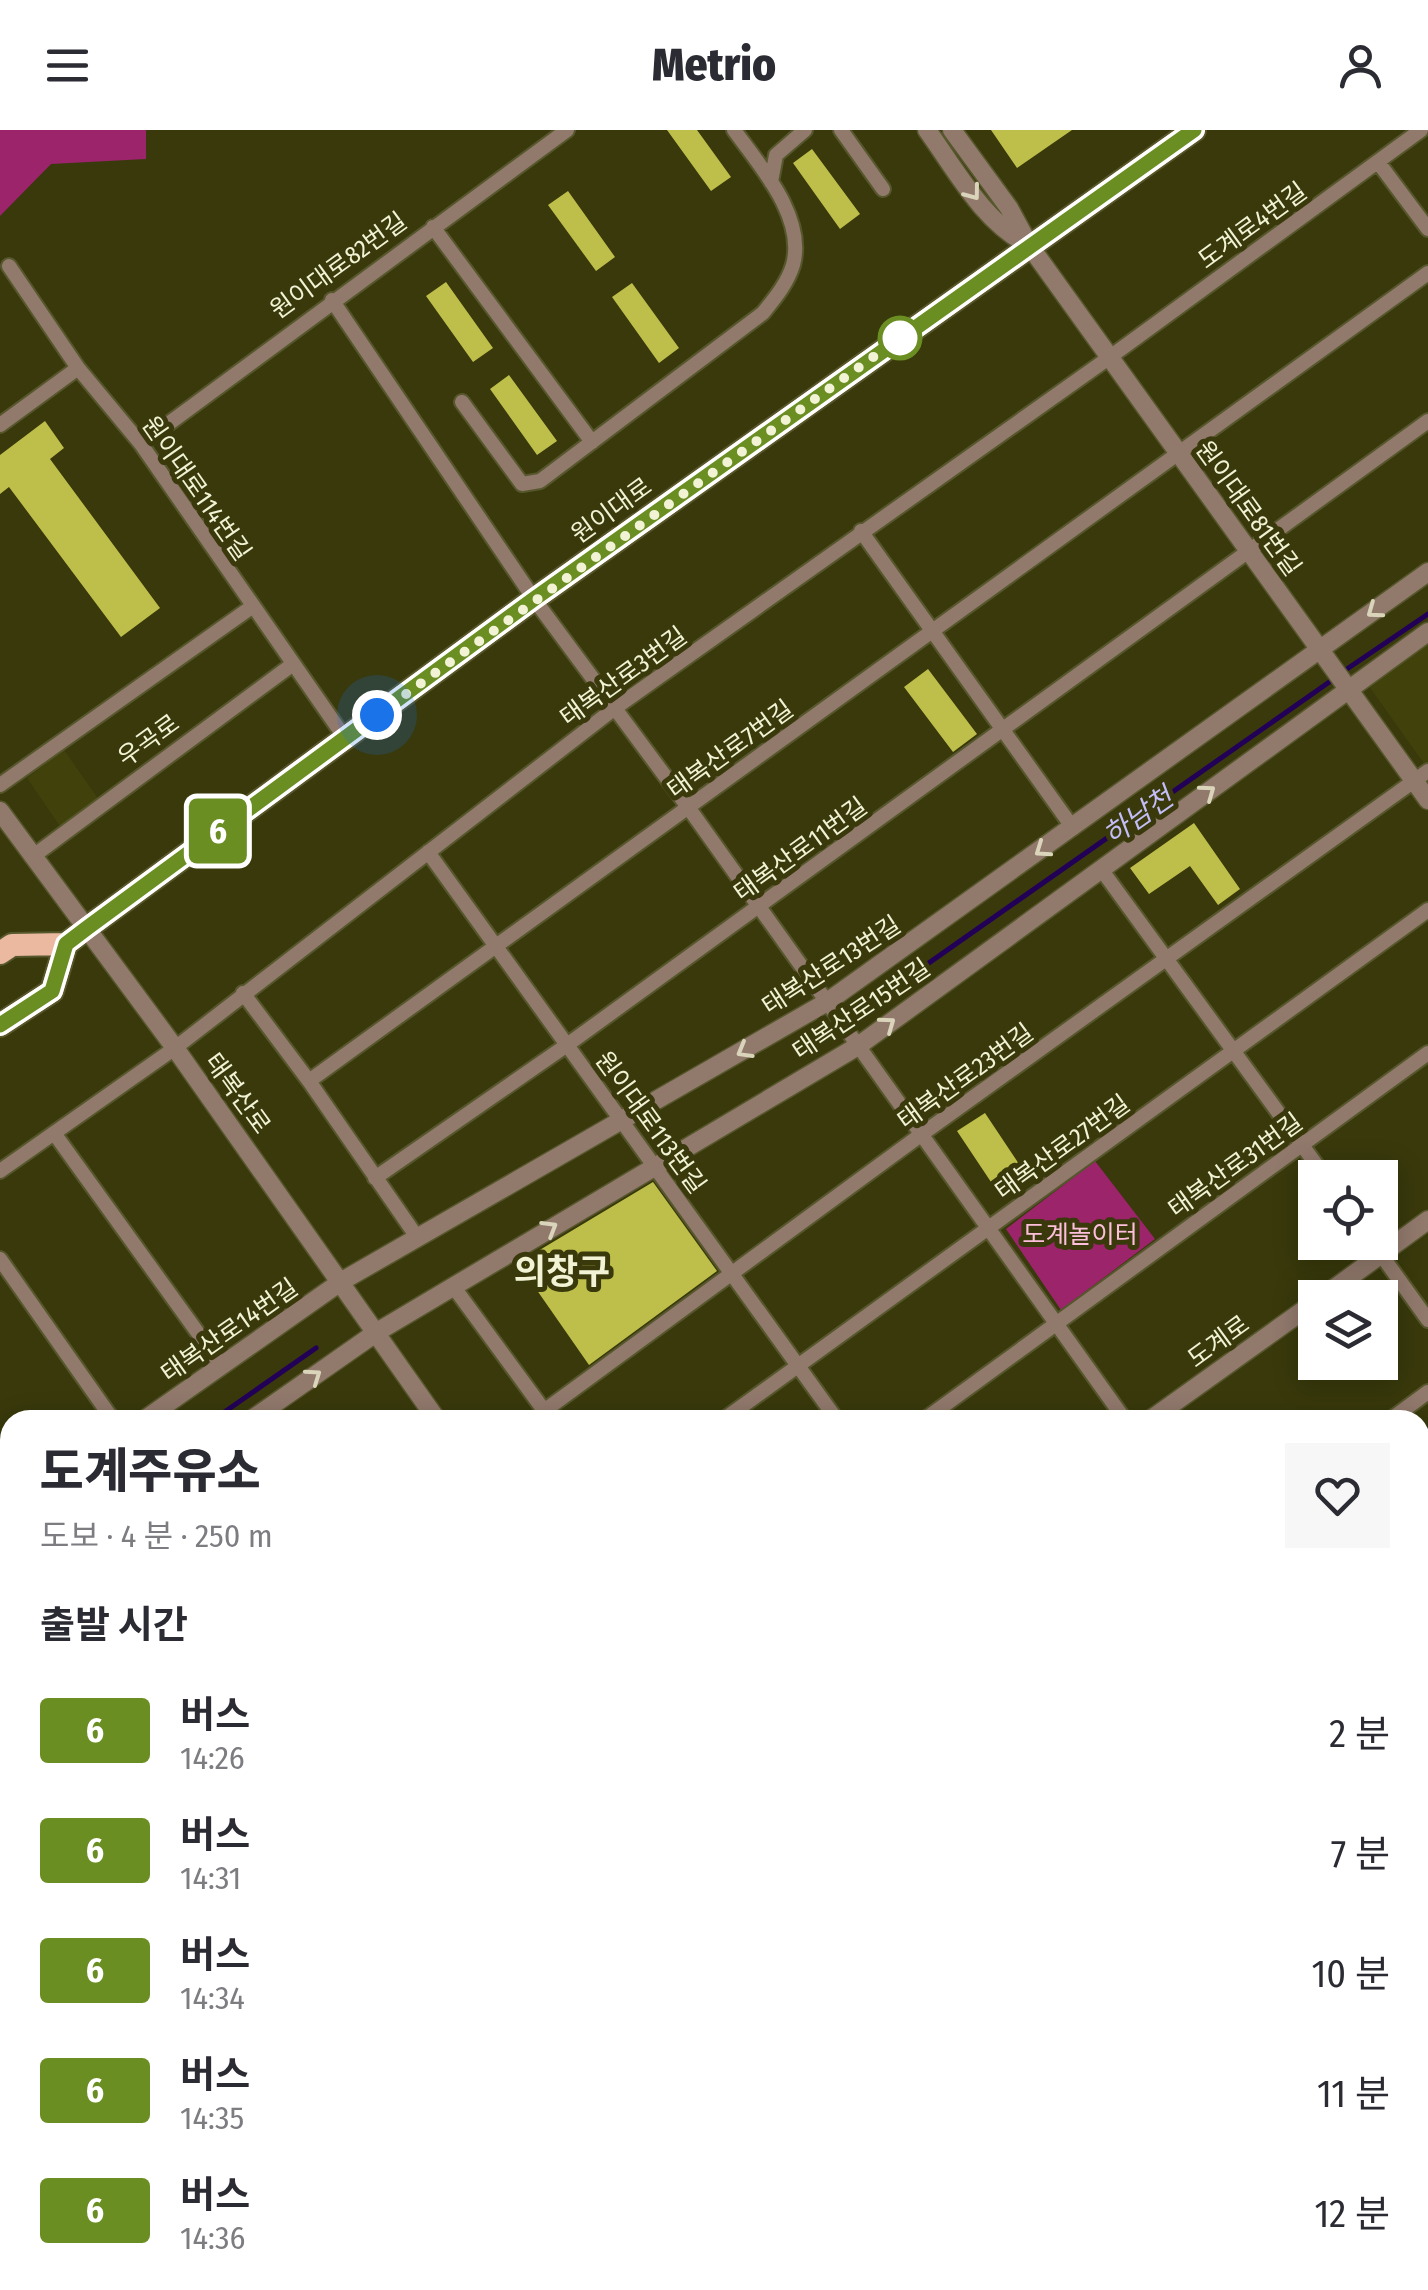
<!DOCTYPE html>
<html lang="ko">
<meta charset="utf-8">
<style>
body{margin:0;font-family:"Fira Sans Condensed","Noto Sans KR",sans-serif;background:#f7f7f7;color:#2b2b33;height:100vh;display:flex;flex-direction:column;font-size:38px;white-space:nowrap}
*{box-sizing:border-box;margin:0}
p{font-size:32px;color:#7c7c81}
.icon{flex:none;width:55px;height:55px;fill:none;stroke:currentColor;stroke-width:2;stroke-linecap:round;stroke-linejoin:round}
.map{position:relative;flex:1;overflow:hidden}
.side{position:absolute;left:0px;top:1280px;width:1430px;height:880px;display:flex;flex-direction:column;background:#fff;border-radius:30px 30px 0 0;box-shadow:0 5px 25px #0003}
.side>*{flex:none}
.badge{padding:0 20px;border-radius:8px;font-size:35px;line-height:65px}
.fabs{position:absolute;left:1298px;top:1030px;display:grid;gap:20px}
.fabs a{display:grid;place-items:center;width:100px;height:100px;border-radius:0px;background:#fff;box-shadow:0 5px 25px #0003;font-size:50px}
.you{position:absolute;width:50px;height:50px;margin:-25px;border:8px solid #fff;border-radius:50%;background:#1a73e8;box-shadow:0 0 0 15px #1a73e833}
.map>.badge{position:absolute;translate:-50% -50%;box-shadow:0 0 0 5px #fff}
h2{padding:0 40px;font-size:38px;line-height:90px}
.round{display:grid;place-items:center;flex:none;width:105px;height:105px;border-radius:0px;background:#f7f7f7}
.summary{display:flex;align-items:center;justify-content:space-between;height:170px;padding:0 40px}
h1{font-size:48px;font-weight:800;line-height:75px}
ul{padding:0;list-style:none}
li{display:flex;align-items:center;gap:30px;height:120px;padding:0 40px}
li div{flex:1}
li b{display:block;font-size:38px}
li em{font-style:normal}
li .badge{min-width:110px;font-weight:700;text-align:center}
header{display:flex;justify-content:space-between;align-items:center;height:130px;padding:0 40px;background:#fff;font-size:45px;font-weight:800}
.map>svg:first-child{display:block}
</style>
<header><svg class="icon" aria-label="menu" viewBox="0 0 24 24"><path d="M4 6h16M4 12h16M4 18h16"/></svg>Metrio<svg class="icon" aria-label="person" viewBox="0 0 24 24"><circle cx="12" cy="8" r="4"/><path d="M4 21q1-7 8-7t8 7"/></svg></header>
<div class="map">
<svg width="1428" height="2160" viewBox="0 0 1428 2160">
<rect width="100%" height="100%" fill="#39390c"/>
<!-- built -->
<path fill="#41410b" d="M1428,507v132l-62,-87z
M64,620l35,50 -37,29 -35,-51z
M1106,2150h242l-13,10h-222z"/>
<!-- green -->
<path fill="#9b246b" d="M0,0h146v29l-95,5 -51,52z
M1095,1031l60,78 -94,71 -55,-81z
M10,1473v221l-10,7v-221z"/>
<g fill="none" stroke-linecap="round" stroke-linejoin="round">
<!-- stream -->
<path stroke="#220058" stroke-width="5" d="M1344,541l84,-57
M849,889l486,-341
M213,1290l103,-72
M0,1439l10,-7"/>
</g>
<!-- building -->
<path fill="#bebe4b" d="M667,0h30l34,47 -20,14z
M991,0h81l-55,38z
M812,19l48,65 -20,15 -47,-66z
M568,61l47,66 -19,14 -48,-66z
M446,152l47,66 -20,14 -47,-66z
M632,153l47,65 -20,15 -47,-66z
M509,245l48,66 -20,14 -47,-66z
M45,291l19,27 -14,11 110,149 -39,29 -112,-150 -9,7v-39z
M928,539l49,65 -24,18 -49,-65z
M1194,693l46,66 -22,16 -28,-39 -41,28 -19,-26z
M985,983l46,69 -28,18 -46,-69z
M653,1052l64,89 -128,94 -71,-102z"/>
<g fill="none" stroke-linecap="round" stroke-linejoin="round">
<!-- minor casing -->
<g stroke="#56572c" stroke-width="18">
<path id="minor" d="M841,0l42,59
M1378,32l50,67
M771,52l5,-27 29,-25
M433,97l159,215
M9,136l69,102 63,76 204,294
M332,170l202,299 154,208 437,613
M462,272l60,82 18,-3 223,-168c12,-15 24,-29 30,-48 13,-48 -33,-99 -59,-135
M0,295l78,-57
M141,314l426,-314
M861,401l212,297
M0,655l253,-179
M428,722l409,568
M32,727l261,-193
M1101,739l225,309
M243,863l66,88 108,156
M309,951l1119,-808
M54,1003l167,232
M0,1041l175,-123 440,-340 495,-351 311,-227
M375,1048l192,-133 861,-624
M1372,1112l56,78
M0,1129l113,161
M453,1156l98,134
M544,1281l378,-277 506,-363
M723,1290l705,-510
M924,1290l504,-367
M1390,1290l38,-28
M1420,1425l8,-6
M1420,1547l8,-6
M0,1722l10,-6
M0,1977l10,14
M0,2031l10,14
M86,2150l7,10
M120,2150l7,10
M650,2150l2,10
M771,2150l2,10
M908,2150l6,10
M1427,2160l1,-1"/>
</g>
<!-- tertiary casing -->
<g stroke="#56572c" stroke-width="21">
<path id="tertiary" d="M927,0c29,40 56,92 102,115
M952,0l57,78 20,37 399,555
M0,681l175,237 262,372
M1321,1168l107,-78
M144,1290l198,-139 485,-279 601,-430
M251,1290l126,-88 481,-286 570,-414
M1150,1290l165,-118
M0,1367l10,14
M0,1466l10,-7
M1420,1628l8,-1
M672,2150l3,10
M1048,2150l7,10"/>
</g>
<!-- primary casing -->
<g stroke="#56572c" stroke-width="26">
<path id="primary" d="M0,823l12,-8 54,-1
M0,895l52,-34 14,-47 21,-16 447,-329 660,-469"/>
</g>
<!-- path -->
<path stroke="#7b7c54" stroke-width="4" stroke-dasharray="8 5" stroke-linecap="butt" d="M1420,1951l8,2"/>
<!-- minor -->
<use href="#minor" stroke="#91796c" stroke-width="14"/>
<!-- tertiary -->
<use href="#tertiary" stroke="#91796c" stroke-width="18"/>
<!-- primary -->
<use href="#primary" stroke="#ebb9a0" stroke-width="22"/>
</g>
<!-- one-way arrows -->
<defs><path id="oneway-chevron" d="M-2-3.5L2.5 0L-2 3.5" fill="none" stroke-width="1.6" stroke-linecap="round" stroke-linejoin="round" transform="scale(2.5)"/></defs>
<g stroke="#d9d4ba">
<use href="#oneway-chevron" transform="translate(973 63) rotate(53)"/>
<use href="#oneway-chevron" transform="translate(1374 481) rotate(144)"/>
<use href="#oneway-chevron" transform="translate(1208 662) rotate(-36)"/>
<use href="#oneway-chevron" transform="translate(1042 720) rotate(145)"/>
<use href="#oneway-chevron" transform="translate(888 894) rotate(-36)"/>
<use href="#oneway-chevron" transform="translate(744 921) rotate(150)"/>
<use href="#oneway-chevron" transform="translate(550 1098) rotate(-31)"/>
<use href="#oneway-chevron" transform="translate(314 1246) rotate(-35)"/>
</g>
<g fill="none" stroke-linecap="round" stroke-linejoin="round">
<!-- line casing -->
<g stroke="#fff" stroke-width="22">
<path id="line" d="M0,895l52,-34 14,-47 21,-16 447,-329 660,-469"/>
</g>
<!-- line -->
<use href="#line" stroke="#6b8e23" stroke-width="15"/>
<!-- walk -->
<path stroke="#f1f3d4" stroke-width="10" stroke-dasharray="0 18" d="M377,585l528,-381 -5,4"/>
</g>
<!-- markers -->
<circle fill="#fff" stroke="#6b8e23" stroke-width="5" cx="900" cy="208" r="20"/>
<g text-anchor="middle" stroke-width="10" stroke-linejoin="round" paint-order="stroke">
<!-- street labels -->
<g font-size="25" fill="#f1f3d4" stroke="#39390c">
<text transform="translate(1252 95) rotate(-36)" y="9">도계로4번길</text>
<text transform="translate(338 135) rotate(-36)" y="9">원이대로82번길</text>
<text transform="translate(197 358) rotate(55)" y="9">원이대로114번길</text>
<text transform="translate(1249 378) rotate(54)" y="9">원이대로81번길</text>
<text transform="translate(611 380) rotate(-36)" y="9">원이대로</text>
<text transform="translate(623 546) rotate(-36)" y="9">태복산로3번길</text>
<text transform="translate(148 610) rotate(-36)" y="9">우곡로</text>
<text transform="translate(730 619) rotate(-36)" y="9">태복산로7번길</text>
<text transform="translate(800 719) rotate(-36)" y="9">태복산로11번길</text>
<text transform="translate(831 835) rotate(-33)" y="9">태복산로13번길</text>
<text transform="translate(861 879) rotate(-34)" y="9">태복산로15번길</text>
<text transform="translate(965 946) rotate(-36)" y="9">태복산로23번길</text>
<text transform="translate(238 963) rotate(54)" y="9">태복산로</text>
<text transform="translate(651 992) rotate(54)" y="9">원이대로113번길</text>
<text transform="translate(1062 1017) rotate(-36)" y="9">태복산로27번길</text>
<text transform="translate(1235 1035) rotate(-36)" y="9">태복산로31번길</text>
<text transform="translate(229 1200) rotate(-35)" y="9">태복산로14번길</text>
<text transform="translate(1218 1211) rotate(-36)" y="9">도계로</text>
</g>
<!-- park labels -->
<g font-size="25" fill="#fdbfdc" stroke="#39390c">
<text x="1080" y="1113">도계놀이터</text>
</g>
<!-- water labels -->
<g font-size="28" font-style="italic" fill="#c3bef7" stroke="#39390c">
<text transform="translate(1138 686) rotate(-35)" y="10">하남천</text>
</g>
<!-- district labels -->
<g font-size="35" font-weight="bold" fill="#f1f3d4" stroke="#39390c">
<text x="562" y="1154">의창구</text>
</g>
</g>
</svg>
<div class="fabs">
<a><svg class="icon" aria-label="locate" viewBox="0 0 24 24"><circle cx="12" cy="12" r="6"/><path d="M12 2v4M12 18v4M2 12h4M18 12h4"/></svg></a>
<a><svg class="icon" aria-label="layers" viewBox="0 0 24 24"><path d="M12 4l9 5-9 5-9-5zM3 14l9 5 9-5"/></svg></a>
</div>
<div class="you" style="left:377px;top:585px"></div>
<b class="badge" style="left:218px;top:701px;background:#6b8e23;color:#fff">6</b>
<section class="side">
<div class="summary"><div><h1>도계주유소</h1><p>도보 · 4 분 · 250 m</p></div><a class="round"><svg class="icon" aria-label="heart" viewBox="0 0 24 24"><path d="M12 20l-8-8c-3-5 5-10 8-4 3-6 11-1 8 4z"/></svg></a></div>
<h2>출발 시간</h2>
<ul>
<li><span class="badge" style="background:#6b8e23;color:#fff">6</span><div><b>버스</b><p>14:26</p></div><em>2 분</em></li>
<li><span class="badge" style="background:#6b8e23;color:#fff">6</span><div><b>버스</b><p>14:31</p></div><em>7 분</em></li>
<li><span class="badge" style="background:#6b8e23;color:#fff">6</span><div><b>버스</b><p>14:34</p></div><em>10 분</em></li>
<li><span class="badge" style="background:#6b8e23;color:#fff">6</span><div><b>버스</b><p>14:35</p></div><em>11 분</em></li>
<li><span class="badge" style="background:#6b8e23;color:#fff">6</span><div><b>버스</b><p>14:36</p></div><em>12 분</em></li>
</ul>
</section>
</div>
